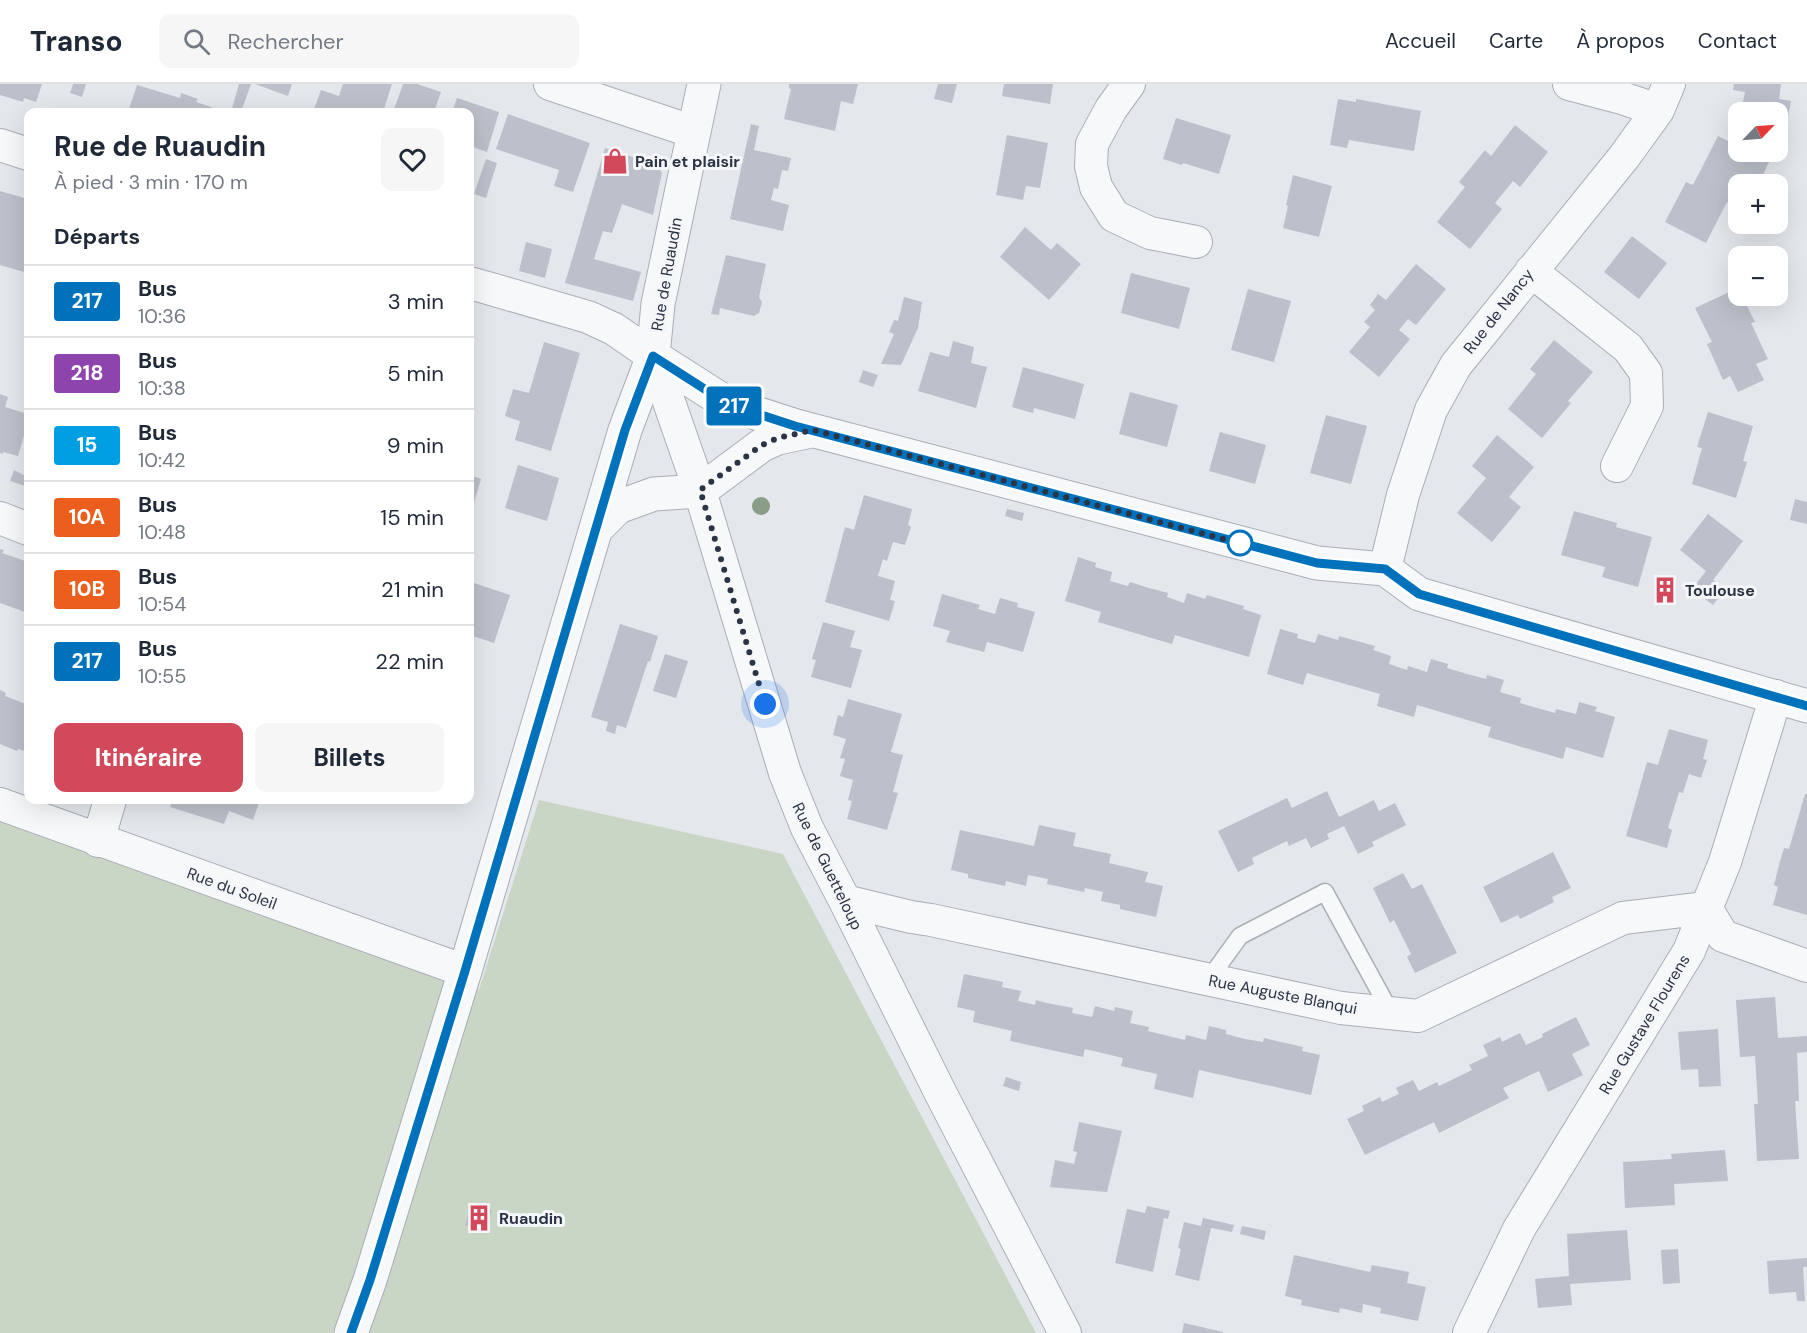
<!DOCTYPE html>
<html lang="fr">
<meta charset="utf-8">
<style>
body{margin:0;font-family:"DM Sans",sans-serif;background:#f6f6f7;color:#1f2937;height:100vh;display:flex;flex-direction:column;font-size:22px;white-space:nowrap}
*{box-sizing:border-box;margin:0}
p{font-size:20px;color:#747a83}
.icon{flex:none;width:33px;height:33px;fill:none;stroke:currentColor;stroke-width:2;stroke-linecap:round;stroke-linejoin:round}
.map{position:relative;flex:1;overflow:hidden}
.drawer{position:absolute;left:24px;top:24px;width:450px;height:696px;display:flex;flex-direction:column;background:#fff;border-radius:12px;box-shadow:0 6px 24px #0002}
.drawer>*{flex:none}
.badge{padding:0 12px;border-radius:4px;font-size:21px;line-height:39px}
.needle{width:39px;rotate:65deg}
.buttons{position:absolute;left:1728px;top:18px;display:grid;gap:12px}
.buttons a{display:grid;place-items:center;width:60px;height:60px;border-radius:12px;background:#fff;box-shadow:0 6px 24px #0002;font-size:30px}
.you{position:absolute;width:30px;height:30px;margin:-15px;border:4px solid #fff;border-radius:50%;background:#1a73e8;box-shadow:0 0 0 9px #1a73e833}
.map>.badge{position:absolute;translate:-50% -50%;box-shadow:0 0 0 3px #fff}
h2{padding:0 30px;font-size:22px;line-height:54px}
.round{display:grid;place-items:center;flex:none;width:63px;height:63px;border-radius:12px;background:#f6f6f7}
.head{display:flex;align-items:center;justify-content:space-between;height:102px;padding:0 30px}
h1{font-size:28px;font-weight:700;line-height:45px}
.action{display:flex;gap:12px;margin-top:auto;padding:12px 30px}
.action a{flex:1;height:69px;border-radius:12px;background:#d1495b;color:#fff;font-size:24px;font-weight:700;line-height:69px;text-align:center}
.action a+a{background:#f6f6f7;color:#1f2937}
ul{padding:0;list-style:none}
li{display:flex;align-items:center;gap:18px;height:72px;padding:0 30px;border-top:2px solid #e0e1e3}
li div{flex:1}
li b{display:block;font-size:22px}
li em{font-style:normal}
li .badge{min-width:66px;font-weight:700;text-align:center}
header{display:flex;align-items:center;gap:36px;box-sizing:border-box;height:84px;padding:0 30px;background:#fff;border-bottom:2px solid #e0e1e3}
header strong{font-size:28px}
nav{display:flex;gap:33px;margin-inline-start:auto;font-size:21px}
.search{width:420px;height:54px;background:#f6f6f7;display:flex;align-items:center;gap:15px;box-sizing:border-box;padding:0 21px;border-radius:12px;color:#747a83;font-size:22px}
.map>svg:first-child{display:block}
</style>
<header>
<strong>Transo</strong>
<div class="search"><svg class="icon" aria-label="search" viewBox="0 0 24 24"><circle cx="10" cy="10" r="6"/><path d="M15 15l6 6"/></svg>Rechercher</div>
<nav><a>Accueil</a><a>Carte</a><a>À propos</a><a>Contact</a></nav>
</header>
<div class="map">
<svg width="1807" height="1249" viewBox="0 0 1807 1249">
<rect width="100%" height="100%" fill="#e4e7ec"/>
<!-- green -->
<path fill="#c9d6c5" d="M539,716l244,54 253,479h-1036v-529l479,186z"/>
<!-- building -->
<path fill="#bbc0ca" d="M0,0h42l-6,18 -12,-4 -1,4 -23,-7z
M73,0h13l-4,13 -12,-4z
M239,0h12l-10,28h-10z
M255,0h37l-4,12z
M343,0h49l-9,28h-70l8,-22 18,6z
M403,0h14l24,8 -7,20h-41z
M789,0h69l-5,20 -12,-3 -6,30 -51,-12 7,-30 -2,-1z
M938,0h19l-5,19 -18,-4z
M1004,0h49l-3,20 -48,-8z
M1734,0h47l-2,15 12,2 -7,37 -6,-1v-25h-37l4,-20 -12,-2z
M137,1l43,13 1,-5 17,6 -2,3 30,10h-98z
M457,14l42,14 -12,40 -17,-6v-34h-18z
M1338,15l18,3v-3l65,12 -7,40 -65,-11 -2,8 -17,-3z
M508,30l82,29 -17,49 -19,-6 5,-16 -63,-21z
M1176,34l55,17 -12,39 -36,-11 -1,2 -19,-6z
M751,40l8,2 -5,24 37,8 -3,13 -6,-1 -4,19 -4,-1 -3,12 18,5 -6,26 -53,-12z
M1515,41l33,27 -28,35 -7,-6 -18,22 7,6 -32,40 -33,-27 28,-35 -6,-5 26,-32 6,6z
M1007,51l41,8 -8,45 -14,-2 -3,14 -27,-5z
M1718,52l20,10v6h11l20,10 -8,17 -3,-2 -4,7h-16v25l-11,-7 -21,41 -41,-21 21,-40 7,3z
M605,64l52,17 5,8 -9,42 -31,-11 -10,29 -9,-2 -9,28 47,13 -8,29 -68,-18z
M486,75l11,4 -11,35 -12,-4z
M1293,91l39,11 -13,51 -36,-9 5,-22 -2,-1z
M0,107l28,8v57l-4,16 -24,-7z
M1025,143l26,23 6,-7 24,21 -32,36 -49,-43z
M1632,152l35,27 -28,36 -35,-27z
M526,158l26,7 -7,29 -26,-7z
M726,171l40,9 -7,33 3,5 -3,11 -5,3 -34,-8 -1,7 -8,-1z
M1416,180l30,25 -30,36 -8,-6 -9,11 11,9 -31,38 -30,-25 21,-25 -6,-5 11,-12 -5,-5 8,-11 8,6z
M1131,189l59,15 -11,41 -58,-16z
M1738,204v8h4l13,26 -4,1 17,36 -12,5 8,16 -26,12 -8,-16 -7,4 -16,-36 5,-2 -17,-34z
M1248,205l43,12 -17,61 -43,-12z
M904,213l18,5 -4,26 -17,37 -20,-1 13,-30 -5,-2 5,-12 4,1z
M1554,256l39,32 -25,29 3,2 -29,35 -34,-29 28,-35 -6,-5z
M953,257l21,6 -3,16 16,4 -11,41 -58,-17 12,-39 19,5z
M544,258l36,11 -29,98 -36,-11 5,-19 -15,-5 8,-27 16,4z
M1023,283l61,17 -9,35 -41,-11 -1,5 -21,-6z
M863,286l15,5 -5,12 -14,-5z
M1130,308l48,13 -11,42 -48,-13z
M0,310l8,3 -3,10 23,7v8l-10,34 -15,-4v2l-3,-1z
M1708,328l45,14 -10,35 4,1 -11,36 -44,-14 10,-36 -5,-1z
M1326,331l41,11 -16,58 -41,-11z
M1220,348l46,13 -11,39 -46,-13z
M1497,351l37,32 -25,30 12,10 -29,35 -35,-29 29,-35 -14,-12z
M518,381l41,13 -12,43 -42,-13z
M14,386l14,7v10l-18,-6z
M470,391l11,4 -11,37z
M864,411l48,14 -4,16 3,2 -6,18 -12,-3 -6,19 -4,-2 -5,17 17,5 -5,19 5,1 -6,20 -64,-19 20,-75 9,3z
M1795,415l12,3v22l-17,-4z
M1007,425l17,4 -2,8 -17,-5z
M1574,427l43,12 -1,4 36,10 -14,50 -36,-10 3,-10 -44,-12z
M1708,430l35,27 -30,39 12,10 -12,15 -21,-16 14,-18 -26,-21z
M0,465l4,1 -2,3 26,9v51l-28,-10z
M1078,473l18,6 -1,4 17,5 -2,9 18,5 2,-4 19,6 19,5 -1,4 17,6 3,-10 18,6 2,-4 37,11 -1,3 18,6 -12,42 -74,-22 -3,9 -74,-22 3,-10 -36,-11z
M1661,493l15,5 -6,21 -16,-5z
M471,498l39,13 -16,48 -24,-8z
M942,510l38,11 -2,4 17,5 5,-16 18,5 -1,4 18,5 -12,40 -36,-10 -3,10 -38,-10 4,-11 -17,-5z
M823,538l32,9 -5,16 12,3 -11,38 -40,-11 5,-17 -4,-1z
M620,540l38,12 -8,26 -2,-1 -22,67 -9,-3 -2,9 -9,-3 2,-9 -17,-5z
M1280,545l18,5 -1,4 18,5 3,-9 20,6 1,-4 36,10 -2,4 18,6 -2,8 18,6 1,-4 19,6 4,-13 17,5 -1,4 20,6 19,5 1,-4 17,5 -4,12 21,6 -1,5 35,10 1,-4 20,5 3,-12 18,5 -2,4 20,6 -12,41 -37,-11 -3,12 -75,-22 3,-10 -74,-22 -3,12 -37,-11 3,-12 -73,-21 -4,12 -36,-11z
M665,570l23,7 -12,37 -23,-7z
M0,606l6,3 -1,3 23,9v47l-10,-3 -1,2 -17,-7z
M848,615l54,15 -11,38 12,3 -10,37 5,1 -11,37 -40,-11 5,-18 -4,-1 5,-20 -13,-4 5,-17 -5,-1 6,-19 -13,-4 5,-20 5,2z
M1669,645l39,11 -5,19 4,1 -6,18 -12,-4 -6,19 -4,-1 -11,36 4,2 -5,18 -41,-12 21,-74 11,3z
M1327,707l12,26 35,-17 5,11 16,-8 11,22 -34,17 2,4 -16,8 -14,-28 -17,8 2,5 -18,9 -5,-10 -17,8 -2,-5 -35,17 2,6 -16,8 -20,-41 69,-33 5,10z
M1805,710h2v121l-34,-10 5,-18 -4,-2 5,-20 5,-17 5,1z
M159,716h101l-7,20 -24,-9 -5,13 -54,-17 1,-3z
M1039,741l37,8 -3,13 38,8 -2,9 39,9 -3,10 18,4 -7,31 -36,-8v-4l-19,-4 2,-9 -18,-4 -1,4 -37,-8 1,-5 -20,-4 -2,11 -20,-5 -1,5 -37,-8v-4l-17,-4 9,-40 74,16z
M1553,768l18,36 -19,9 2,5 -34,17 -2,-4 -17,8 -18,-36z
M1403,789l9,16 10,-5 35,69 -42,20 -8,-16 4,-3 -17,-34 -4,3 -17,-35z
M964,890l39,8 -1,5 19,4 -3,10 17,4 1,-5 11,3 26,5 -1,5 20,4 3,-11 19,5 1,-4 18,4 -3,12 19,4 -1,4 37,9 1,-5 20,5 3,-14 17,4v4l19,5 18,3 1,-4 39,9 -1,4 18,4 -9,40 -112,-25 -6,28 -39,-9 3,-15 -36,-8 2,-8 -38,-9 -2,8 -73,-16 2,-10 -39,-9 2,-11 -18,-4z
M1775,913l3,41 29,-2v16l-10,1 2,48h-4l4,58 -42,2 -3,-57h4l-3,-48 -15,1 -4,-57z
M1576,933l14,28 -18,9 11,21 -35,17 -9,-21 -36,17 6,10 -70,35 -5,-11 -69,33 -18,-36 17,-8 -2,-5 18,-9 2,5 17,-8 -3,-6 17,-8 6,11 18,-9 2,4 33,-16 -3,-5 19,-9 -5,-11 17,-8 2,5 18,-9 6,12 17,-8 -1,-3z
M1718,945l3,57 -22,1 -1,-18 -17,1 -3,-38z
M1006,993l15,5 -2,9 -16,-5z
M1079,1038l43,9 -15,61 -57,-5 5,-27 19,4 3,-12 -4,-1z
M1725,1066l3,31 -54,3 1,21 -50,3 -2,-46 49,-3 -1,-5z
M471,1120l21,6 -6,21 -21,-6z
M1147,1122l23,5 -2,8 -4,-1 -11,54 -38,-9 12,-54 18,4z
M1203,1134l31,7 -2,7 -21,-4 -12,53 -24,-6 6,-26 -3,-1 6,-26 17,4z
M1242,1142l24,5 -2,9 -24,-6z
M1627,1146l4,50 -61,4 2,21 -34,3 -3,-29 34,-3 -2,-42z
M1678,1165l2,34 -17,1 -2,-34z
M1294,1171l76,17 2,-7 37,7 -2,11 19,4 -8,34 -38,-8 1,-5 -18,-4 -1,9 -22,-5 -1,5 -38,-8 1,-5 -17,-4z
M1807,1174v9h-4l2,34h-8l-1,-9 -27,2 -2,-33z
M1184,1239l39,9v1h-41z"/>
<g fill="none" stroke-linecap="round" stroke-linejoin="round">
<!-- service casing -->
<g stroke="#a9aeb7" stroke-width="19">
<path id="service" d="M1209,895l31,-43 85,-44 66,121"/>
</g>
<!-- minor casing -->
<g stroke="#a9aeb7" stroke-width="34">
<path id="minor" d="M550,0l144,48
M1129,0l-18,25 -19,35 -1,22 5,21 18,29 36,17 46,9
M1569,0l53,14 36,12
M0,61l28,9
M1531,187l97,77 18,25 1,33 -30,60
M470,199l118,34 26,12 39,27 47,135 85,282 22,55 38,73 96,193 124,239
M0,434l28,11
M1385,485l18,-74 28,-85 25,-45 168,-208 34,-47 11,-26
M0,720l465,167
M98,757l12,-41
M845,817l66,16 20,3 410,88 77,8 205,-98 83,-10 17,28 84,30
M1469,1249l50,-104 170,-278 36,-89 51,-166"/>
</g>
<!-- tertiary casing -->
<g stroke="#a9aeb7" stroke-width="35">
<path id="tertiary" d="M653,272l75,48 68,22 521,137 68,6 34,25 388,112
M596,445l22,-22 36,-13 46,-3 62,-46 16,-7 33,-7
M351,1249l19,-53 95,-309 160,-541 28,-74 5,-52 46,-220"/>
</g>
<!-- service -->
<use href="#service" stroke="#f7f8fa" stroke-width="16"/>
<!-- minor -->
<use href="#minor" stroke="#f7f8fa" stroke-width="32"/>
<!-- tertiary -->
<use href="#tertiary" stroke="#f7f8fa" stroke-width="33"/>
</g>
<!-- trees -->
<circle fill="#899d89" cx="761" cy="422" r="9"/>
<g fill="none" stroke-linecap="round" stroke-linejoin="round">
<!-- line casing -->
<g stroke="#fff" stroke-width="14">
<path id="line" d="M351,1249l19,-53 95,-309 160,-541 28,-74 75,48 67,22 522,137 68,6 34,25 388,112"/>
</g>
<!-- line -->
<use href="#line" stroke="#0072bc" stroke-width="9"/>
<!-- walk -->
<path stroke="#2b3445" stroke-width="6" stroke-dasharray="0 10.8" d="M765,620l-65,-214 62,-45 16,-7 35,-8 437,116 -10,-3"/>
</g>
<!-- icons -->
<defs>
<g id="shop-bare" transform="scale(2.07)"><path d="M-5-2.5h2.3a2.7 3.5 0 0 1 5.4 0H5L5.5 6h-11ZM-1.5-2.5h3a1.5 2.3 0 0 0-3 0Z" fill="#d1495b" stroke="#f4f6f9" stroke-width="2.5" paint-order="stroke"/></g>
<g id="building-bare" transform="scale(2.07)"><path d="M-4-6H4V6H1V3H-1V6H-4ZM-2.5-4.3h1.7v1.8h-1.7ZM.8-4.3h1.7v1.8H.8ZM-2.5-1h1.7V.8h-1.7ZM.8-1h1.7V.8H.8Z" fill="#d1495b" stroke="#f4f6f9" stroke-width="2.5" paint-order="stroke"/></g>
</defs>
<g fill-rule="evenodd">
<use href="#shop-bare" x="615" y="77"/>
<use href="#building-bare" x="1665" y="506"/>
<use href="#building-bare" x="479" y="1134"/>
</g>
<!-- markers -->
<circle fill="#fff" stroke="#0072bc" stroke-width="3" cx="1240" cy="459" r="12"/>
<g text-anchor="middle" stroke-width="6" stroke-linejoin="round" paint-order="stroke">
<!-- poi labels -->
<g font-size="16" font-weight="bold" fill="#2b3445" stroke="#f4f6f9" text-anchor="start">
<text x="635" y="83">Pain et plaisir</text>
<text x="1685" y="512">Toulouse</text>
<text x="499" y="1140">Ruaudin</text>
</g>
<!-- street labels -->
<g font-size="16" fill="#2b3445" stroke="#f4f6f9">
<text transform="translate(666 190) rotate(-80)" y="6">Rue de Ruaudin</text>
<text transform="translate(1498 227) rotate(-52)" y="6">Rue de Nancy</text>
<text transform="translate(828 782) rotate(64)" y="6">Rue de Guetteloup</text>
<text transform="translate(232 804) rotate(20)" y="6">Rue du Soleil</text>
<text transform="translate(1283 910) rotate(11)" y="6">Rue Auguste Blanqui</text>
<text transform="translate(1644 940) rotate(-59)" y="6">Rue Gustave Flourens</text>
</g>
</g>
</svg>
<div class="buttons">
<a><svg class="needle" viewBox="-14 -14 28 28"><path d="M0-13l5 13h-10z" fill="#e53935"/><path d="M0 13l5-13h-10z" fill="#747a83"/></svg></a>
<a>+</a>
<a>−</a>
</div>
<div class="you" style="left:765px;top:620px"></div>
<b class="badge" style="left:734px;top:322px;background:#0072bc;color:#fff">217</b>
<section class="drawer">
<div class="head"><div><h1>Rue de Ruaudin</h1><p>À pied · 3 min · 170 m</p></div><a class="round"><svg class="icon" aria-label="heart" viewBox="0 0 24 24"><path d="M12 20l-8-8c-3-5 5-10 8-4 3-6 11-1 8 4z"/></svg></a></div>
<h2>Départs</h2>
<ul>
<li><span class="badge" style="background:#0072bc;color:#fff">217</span><div><b>Bus</b><p>10:36</p></div><em>3 min</em></li>
<li><span class="badge" style="background:#8e44ad;color:#fff">218</span><div><b>Bus</b><p>10:38</p></div><em>5 min</em></li>
<li><span class="badge" style="background:#009fe3;color:#fff">15</span><div><b>Bus</b><p>10:42</p></div><em>9 min</em></li>
<li><span class="badge" style="background:#eb5e1d;color:#fff">10A</span><div><b>Bus</b><p>10:48</p></div><em>15 min</em></li>
<li><span class="badge" style="background:#eb5e1d;color:#fff">10B</span><div><b>Bus</b><p>10:54</p></div><em>21 min</em></li>
<li><span class="badge" style="background:#0072bc;color:#fff">217</span><div><b>Bus</b><p>10:55</p></div><em>22 min</em></li>
</ul>
<div class="action"><a>Itinéraire</a><a>Billets</a></div>
</section>
</div>
